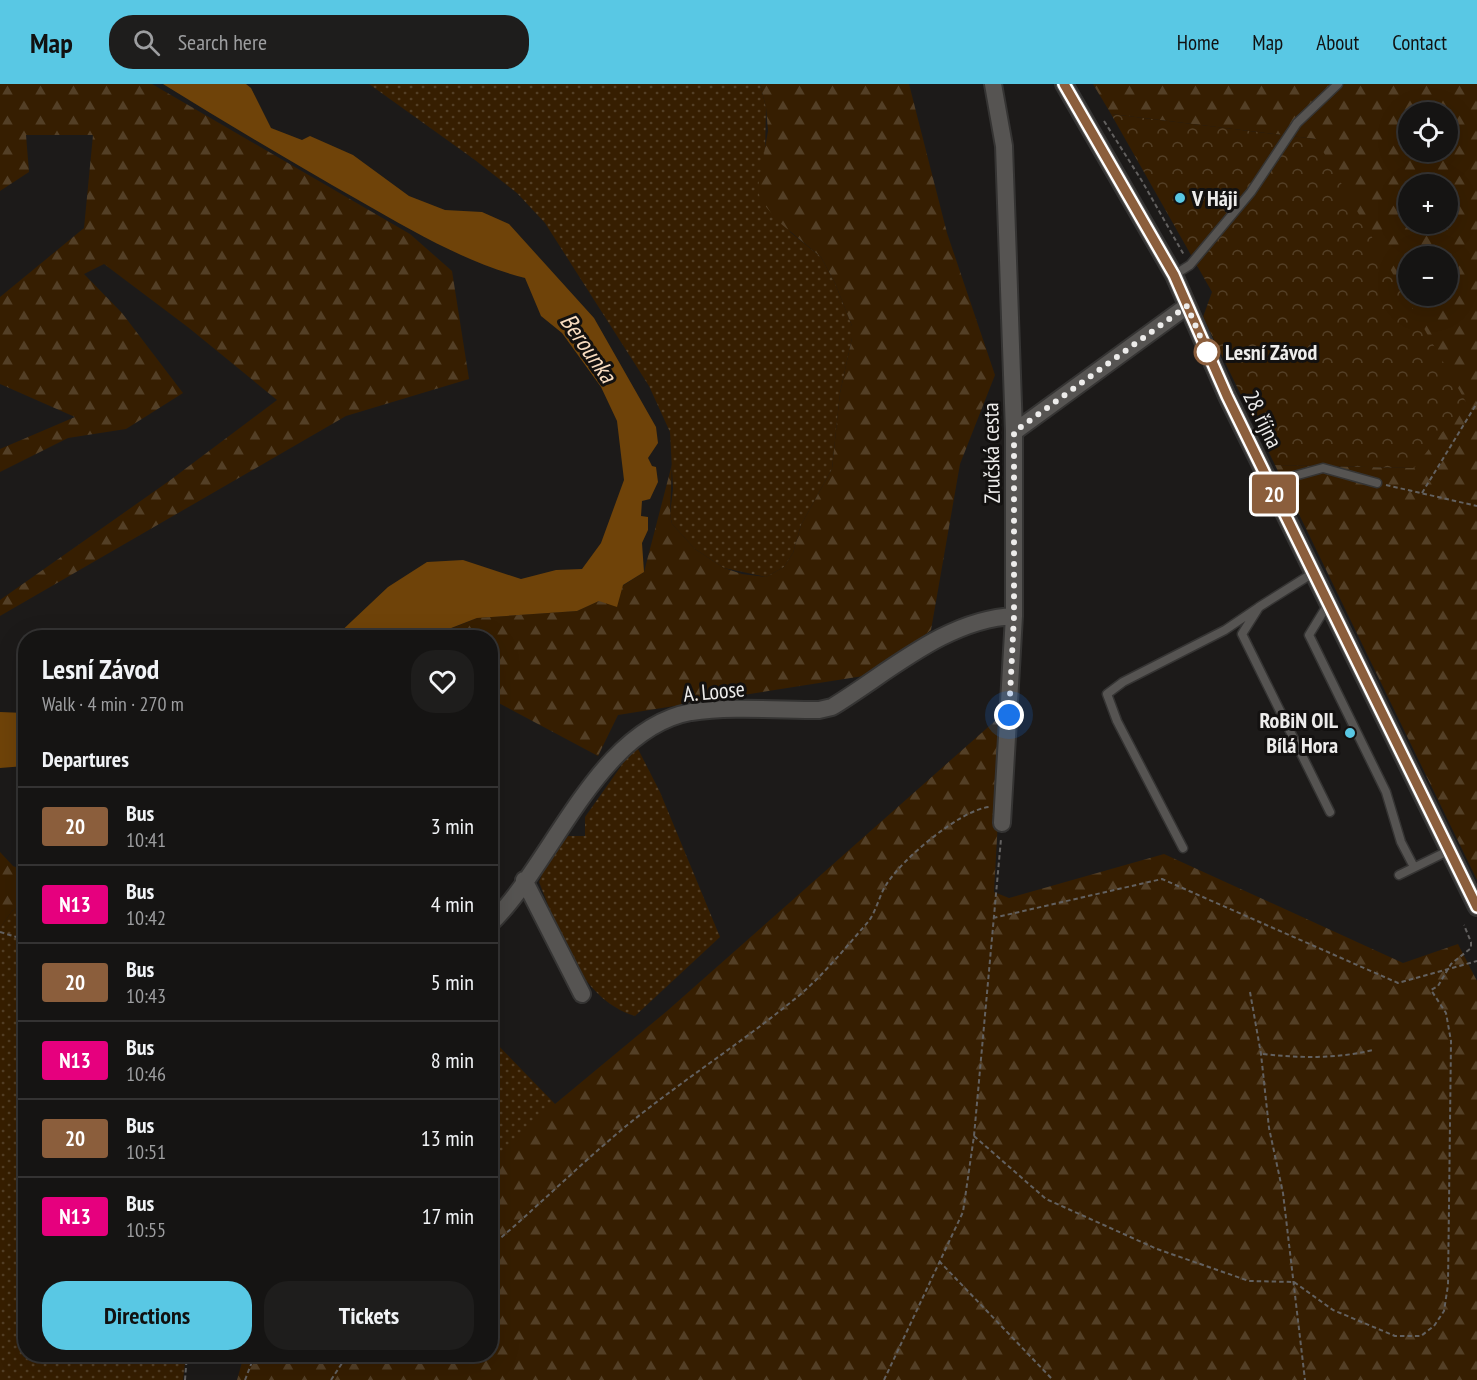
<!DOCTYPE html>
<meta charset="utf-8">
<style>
body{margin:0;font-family:"PT Sans Narrow",sans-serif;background:#1e1d1c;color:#f1f3f6;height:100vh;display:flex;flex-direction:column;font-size:22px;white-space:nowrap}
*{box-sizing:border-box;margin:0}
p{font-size:20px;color:#9d9ea0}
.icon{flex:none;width:33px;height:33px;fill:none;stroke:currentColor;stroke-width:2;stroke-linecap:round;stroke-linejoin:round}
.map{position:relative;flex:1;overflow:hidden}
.drawer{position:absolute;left:18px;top:546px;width:480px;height:732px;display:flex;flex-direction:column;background:#151413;border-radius:24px;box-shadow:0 6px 24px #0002,0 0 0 2px #343333}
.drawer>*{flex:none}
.badge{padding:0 12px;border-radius:4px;font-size:21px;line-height:39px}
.buttons{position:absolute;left:1398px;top:18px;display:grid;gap:12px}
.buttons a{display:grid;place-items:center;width:60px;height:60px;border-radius:50%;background:#151413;box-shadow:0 6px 24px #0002,0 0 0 2px #343333;font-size:30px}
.you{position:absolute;width:30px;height:30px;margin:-15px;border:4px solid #fff;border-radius:50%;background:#1a73e8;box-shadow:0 0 0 9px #1a73e833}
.map>.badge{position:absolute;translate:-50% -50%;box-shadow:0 0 0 3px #fff}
h2{padding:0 24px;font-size:22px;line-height:54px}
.round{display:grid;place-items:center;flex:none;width:63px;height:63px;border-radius:24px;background:#1e1d1c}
.summary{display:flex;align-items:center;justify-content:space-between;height:102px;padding:0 24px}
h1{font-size:28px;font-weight:800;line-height:45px}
.button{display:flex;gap:12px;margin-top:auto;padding:12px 24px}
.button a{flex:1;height:69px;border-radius:24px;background:#59c8e4;color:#111;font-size:24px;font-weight:800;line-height:69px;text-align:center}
.button a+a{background:#1e1d1c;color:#f1f3f6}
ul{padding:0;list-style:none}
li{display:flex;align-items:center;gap:18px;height:78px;padding:0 24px;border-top:2px solid #343333}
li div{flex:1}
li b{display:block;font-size:22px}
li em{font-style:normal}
li .badge{min-width:66px;font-weight:700;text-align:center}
header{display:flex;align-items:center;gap:36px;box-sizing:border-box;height:84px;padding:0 30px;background:#59c8e4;color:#111}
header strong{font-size:28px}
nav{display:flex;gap:33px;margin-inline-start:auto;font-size:21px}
.search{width:420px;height:54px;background:#1e1d1c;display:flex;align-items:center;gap:15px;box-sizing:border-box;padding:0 21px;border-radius:24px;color:#9d9ea0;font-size:22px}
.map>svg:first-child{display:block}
</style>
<header>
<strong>Map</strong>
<div class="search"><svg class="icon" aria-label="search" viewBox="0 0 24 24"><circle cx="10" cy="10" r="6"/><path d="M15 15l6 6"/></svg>Search here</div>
<nav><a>Home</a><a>Map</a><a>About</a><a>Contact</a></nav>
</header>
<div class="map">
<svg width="1477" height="1296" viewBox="0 0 1477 1296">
<defs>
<pattern id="grass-dots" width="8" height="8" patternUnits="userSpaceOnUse" patternTransform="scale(1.5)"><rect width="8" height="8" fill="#361e01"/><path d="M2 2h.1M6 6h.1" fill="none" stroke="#533f26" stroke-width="1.8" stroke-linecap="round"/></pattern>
<pattern id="forest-firs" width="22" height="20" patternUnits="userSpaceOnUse" patternTransform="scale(1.5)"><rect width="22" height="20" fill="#361e01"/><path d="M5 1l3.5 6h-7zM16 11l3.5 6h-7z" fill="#533f26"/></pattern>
<pattern id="park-crowns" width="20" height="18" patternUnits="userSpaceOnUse" patternTransform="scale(1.5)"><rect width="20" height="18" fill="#361e01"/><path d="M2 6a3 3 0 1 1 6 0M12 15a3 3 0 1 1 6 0" fill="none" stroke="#533f26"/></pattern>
</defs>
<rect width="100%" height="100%" fill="#1c1a19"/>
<!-- grass -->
<path fill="url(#grass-dots)" d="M369,0h391l6,23 -1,47 25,78 31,25 14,26 17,43v12l-12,55 -8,76 -31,56 -8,28 -9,14 -18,10 -42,-9 -29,-19 -23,-25 -2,-10 3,-25 -3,-57 -21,-46 -104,-163 -28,-30 -42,-33z
M638,665l22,43 60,145 -85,79c-56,-17 -76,-85 -96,-134l6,-15 23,-31h17v-19l46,-65z
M25,819l1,451 160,1 -3,25h-183v-452l12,-17z
M490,953l66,68 -65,62h-1z"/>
<!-- forest -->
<path fill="url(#forest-firs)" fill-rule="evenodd" d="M0,0h152l258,150 42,37 17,108 -123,37 -346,200v-16l169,-119 108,-81 -88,-72 -85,-64 -20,10 38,39 61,80 -57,36 -58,9 -68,34v-23l75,-32 -75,-33v-87l84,-69 9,-93h-67l3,37 -29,19z
M760,0h149l38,149 48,142 -35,89 -29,166 -55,44 -258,41 -20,41 -107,-57 -1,-61h-62l49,-20 100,-7 22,-10 45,-29 28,-108 -2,50 2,10 23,25 29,19 18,6 24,3 18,-10 9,-14 8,-28 31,-56 8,-76 12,-55v-12l-17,-43 -14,-26 -41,-34 -20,-23 -2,-13 10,-56 -2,-24z
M1093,0h384v796l-202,-415 139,3 -98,-329 -205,-25zM1408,28h40v40h-40zM1408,100h40v40h-40zM1408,172h40v40h-40z
M1004,629l-10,179 15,6 155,-44 239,109 55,-19 19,37v399h-1240l7,-25 246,-1 1,-187 64,-63 112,-93z
M0,768l13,14 13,5 -1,32 -13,8 -12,17z"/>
<!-- park -->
<path fill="url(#park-crowns)" d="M1111,30l205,25 150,263 -52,66 -139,-3 -72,-148 9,-25z"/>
<!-- water -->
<path fill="#6f4309" d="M163,0h83l5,4 20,40 31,12 8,-4 43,19 56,41 36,14 37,2 27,12 85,94 62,109 2,16 -10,15 4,8 4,1 2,15 -8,17 -8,2 -1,15 7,1v13l-6,13 2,29 -21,13 -6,22 -18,-6 -22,10 -100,7 -49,19h-93l53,-50 39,-25 36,-2 58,19 35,-9 26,-1 19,-26 23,-63 -7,-59 -16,-34 -39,-54 -21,-17 -16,-38c-59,-15 -112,-47 -165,-77 -67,-38 -132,-77 -197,-117z
M0,628l25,1v53l-25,2z"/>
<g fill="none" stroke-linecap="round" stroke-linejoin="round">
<!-- service casing -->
<g stroke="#353433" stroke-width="11">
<path id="service" d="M1174,191l16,-10 61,-73 46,-69 41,-39
M1269,399l54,-15 54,15
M1313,489l-54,34 -17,27 88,178
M1328,520l-19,31 77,157 15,50 13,25
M1183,764l-66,-127 -10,-27 16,-12 102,-52 34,-23
M1399,791l51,-25"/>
</g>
<!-- minor casing -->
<g stroke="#353433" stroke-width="20">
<path id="minor" d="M993,0l11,62 10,286v184l-12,207
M1014,348l173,-126
M524,796l58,114
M490,840c63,-60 107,-195 201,-212 38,-6 89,-2 128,-2l13,-3c56,-34 114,-88 182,-91"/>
</g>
<!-- secondary casing -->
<g stroke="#353433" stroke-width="20">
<path id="secondary" d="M1064,0l110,191 53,121 250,511"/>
</g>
<!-- path -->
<path stroke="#636160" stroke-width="2" stroke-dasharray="4.5 3" stroke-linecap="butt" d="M1104,37l38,60 42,74
M1386,401l91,21
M1422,409l55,-90
M993,834l169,-39 236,104 79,-22
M0,848l26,8
M1250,908l11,62 8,74 14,65 22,187
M1263,970c38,4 72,5 110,-4
M974,1052l72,63 111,50 92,32 45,1 39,28 62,26h26l13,-10 10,-15 4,-26 3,-244 -5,-28 -15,-23 7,-4 13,-22 20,-16v-6l-7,-17
M490,1163c50,-42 96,-89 146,-129 53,-42 109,-78 160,-120 25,-20 51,-52 72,-76 8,-10 11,-26 18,-37 15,-25 74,-75 103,-78
M939,1177l114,119
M185,1296l2,-26
M245,1296l10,-26
M331,1296l17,-26
M884,1296l79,-168 11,-76 27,-297"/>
<!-- service -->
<use href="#service" stroke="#565452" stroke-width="8"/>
<!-- minor -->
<use href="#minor" stroke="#565452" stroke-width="16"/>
<!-- secondary -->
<use href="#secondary" stroke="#565452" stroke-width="16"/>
</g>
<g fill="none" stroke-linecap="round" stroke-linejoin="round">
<!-- line casing -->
<g stroke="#fff" stroke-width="14">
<path id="line" d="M1064,0l110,191 53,121 250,511"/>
</g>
<!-- line -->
<use href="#line" stroke="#8b5e3c" stroke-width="9"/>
<!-- walk -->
<path stroke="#edeceb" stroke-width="6" stroke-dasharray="0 10.8" d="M1009,631l5,-99v-184l173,-126 20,46"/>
</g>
<!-- markers -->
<g fill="#59c8e4" stroke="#131110" stroke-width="2">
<circle cx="1180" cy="114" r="6"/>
<circle cx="1350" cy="649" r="6"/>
</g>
<circle fill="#fff" stroke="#8b5e3c" stroke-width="3" cx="1207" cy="268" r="12"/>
<g text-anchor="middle" stroke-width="6" stroke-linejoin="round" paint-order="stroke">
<!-- poi labels -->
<g font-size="22" font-weight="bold" fill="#edeceb" stroke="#131110" text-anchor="start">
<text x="1192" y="122">V Háji</text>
<text x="1338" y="644" text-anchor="end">RoBiN OIL<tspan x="1338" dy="25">Bílá Hora</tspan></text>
</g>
<!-- stop labels -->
<g font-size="22" font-weight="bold" fill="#edeceb" stroke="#131110" text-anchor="start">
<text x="1225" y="276">Lesní Závod</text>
</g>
<!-- street labels -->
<g font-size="22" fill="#edeceb" stroke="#131110">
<text transform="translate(1263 335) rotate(64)" y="8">28. října</text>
<text transform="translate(991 369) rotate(-91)" y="8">Zručská cesta</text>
<text transform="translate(714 607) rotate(-5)" y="8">A. Loose</text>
</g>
<!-- water labels -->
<g font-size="24" font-style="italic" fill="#f9ddc1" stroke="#131110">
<text transform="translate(588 264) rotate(55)" y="8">Berounka</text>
</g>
</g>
</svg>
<div class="buttons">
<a><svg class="icon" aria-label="locate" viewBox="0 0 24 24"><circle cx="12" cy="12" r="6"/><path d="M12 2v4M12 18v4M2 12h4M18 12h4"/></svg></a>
<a>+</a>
<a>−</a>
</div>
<div class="you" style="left:1009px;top:631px"></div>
<b class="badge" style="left:1274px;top:410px;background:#8b5e3c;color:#fff">20</b>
<section class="drawer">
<div class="summary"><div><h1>Lesní Závod</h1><p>Walk · 4 min · 270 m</p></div><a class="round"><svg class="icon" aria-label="heart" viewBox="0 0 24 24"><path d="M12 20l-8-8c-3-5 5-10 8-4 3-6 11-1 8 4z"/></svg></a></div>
<h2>Departures</h2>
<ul>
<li><span class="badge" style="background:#8b5e3c;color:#fff">20</span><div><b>Bus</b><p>10:41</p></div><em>3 min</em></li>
<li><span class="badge" style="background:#e6007e;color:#fff">N13</span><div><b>Bus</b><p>10:42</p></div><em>4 min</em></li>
<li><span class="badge" style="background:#8b5e3c;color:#fff">20</span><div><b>Bus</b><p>10:43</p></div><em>5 min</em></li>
<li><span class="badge" style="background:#e6007e;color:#fff">N13</span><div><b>Bus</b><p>10:46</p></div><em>8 min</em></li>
<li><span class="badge" style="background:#8b5e3c;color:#fff">20</span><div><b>Bus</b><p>10:51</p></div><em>13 min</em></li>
<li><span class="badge" style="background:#e6007e;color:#fff">N13</span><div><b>Bus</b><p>10:55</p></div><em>17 min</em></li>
</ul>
<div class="button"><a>Directions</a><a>Tickets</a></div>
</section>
</div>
